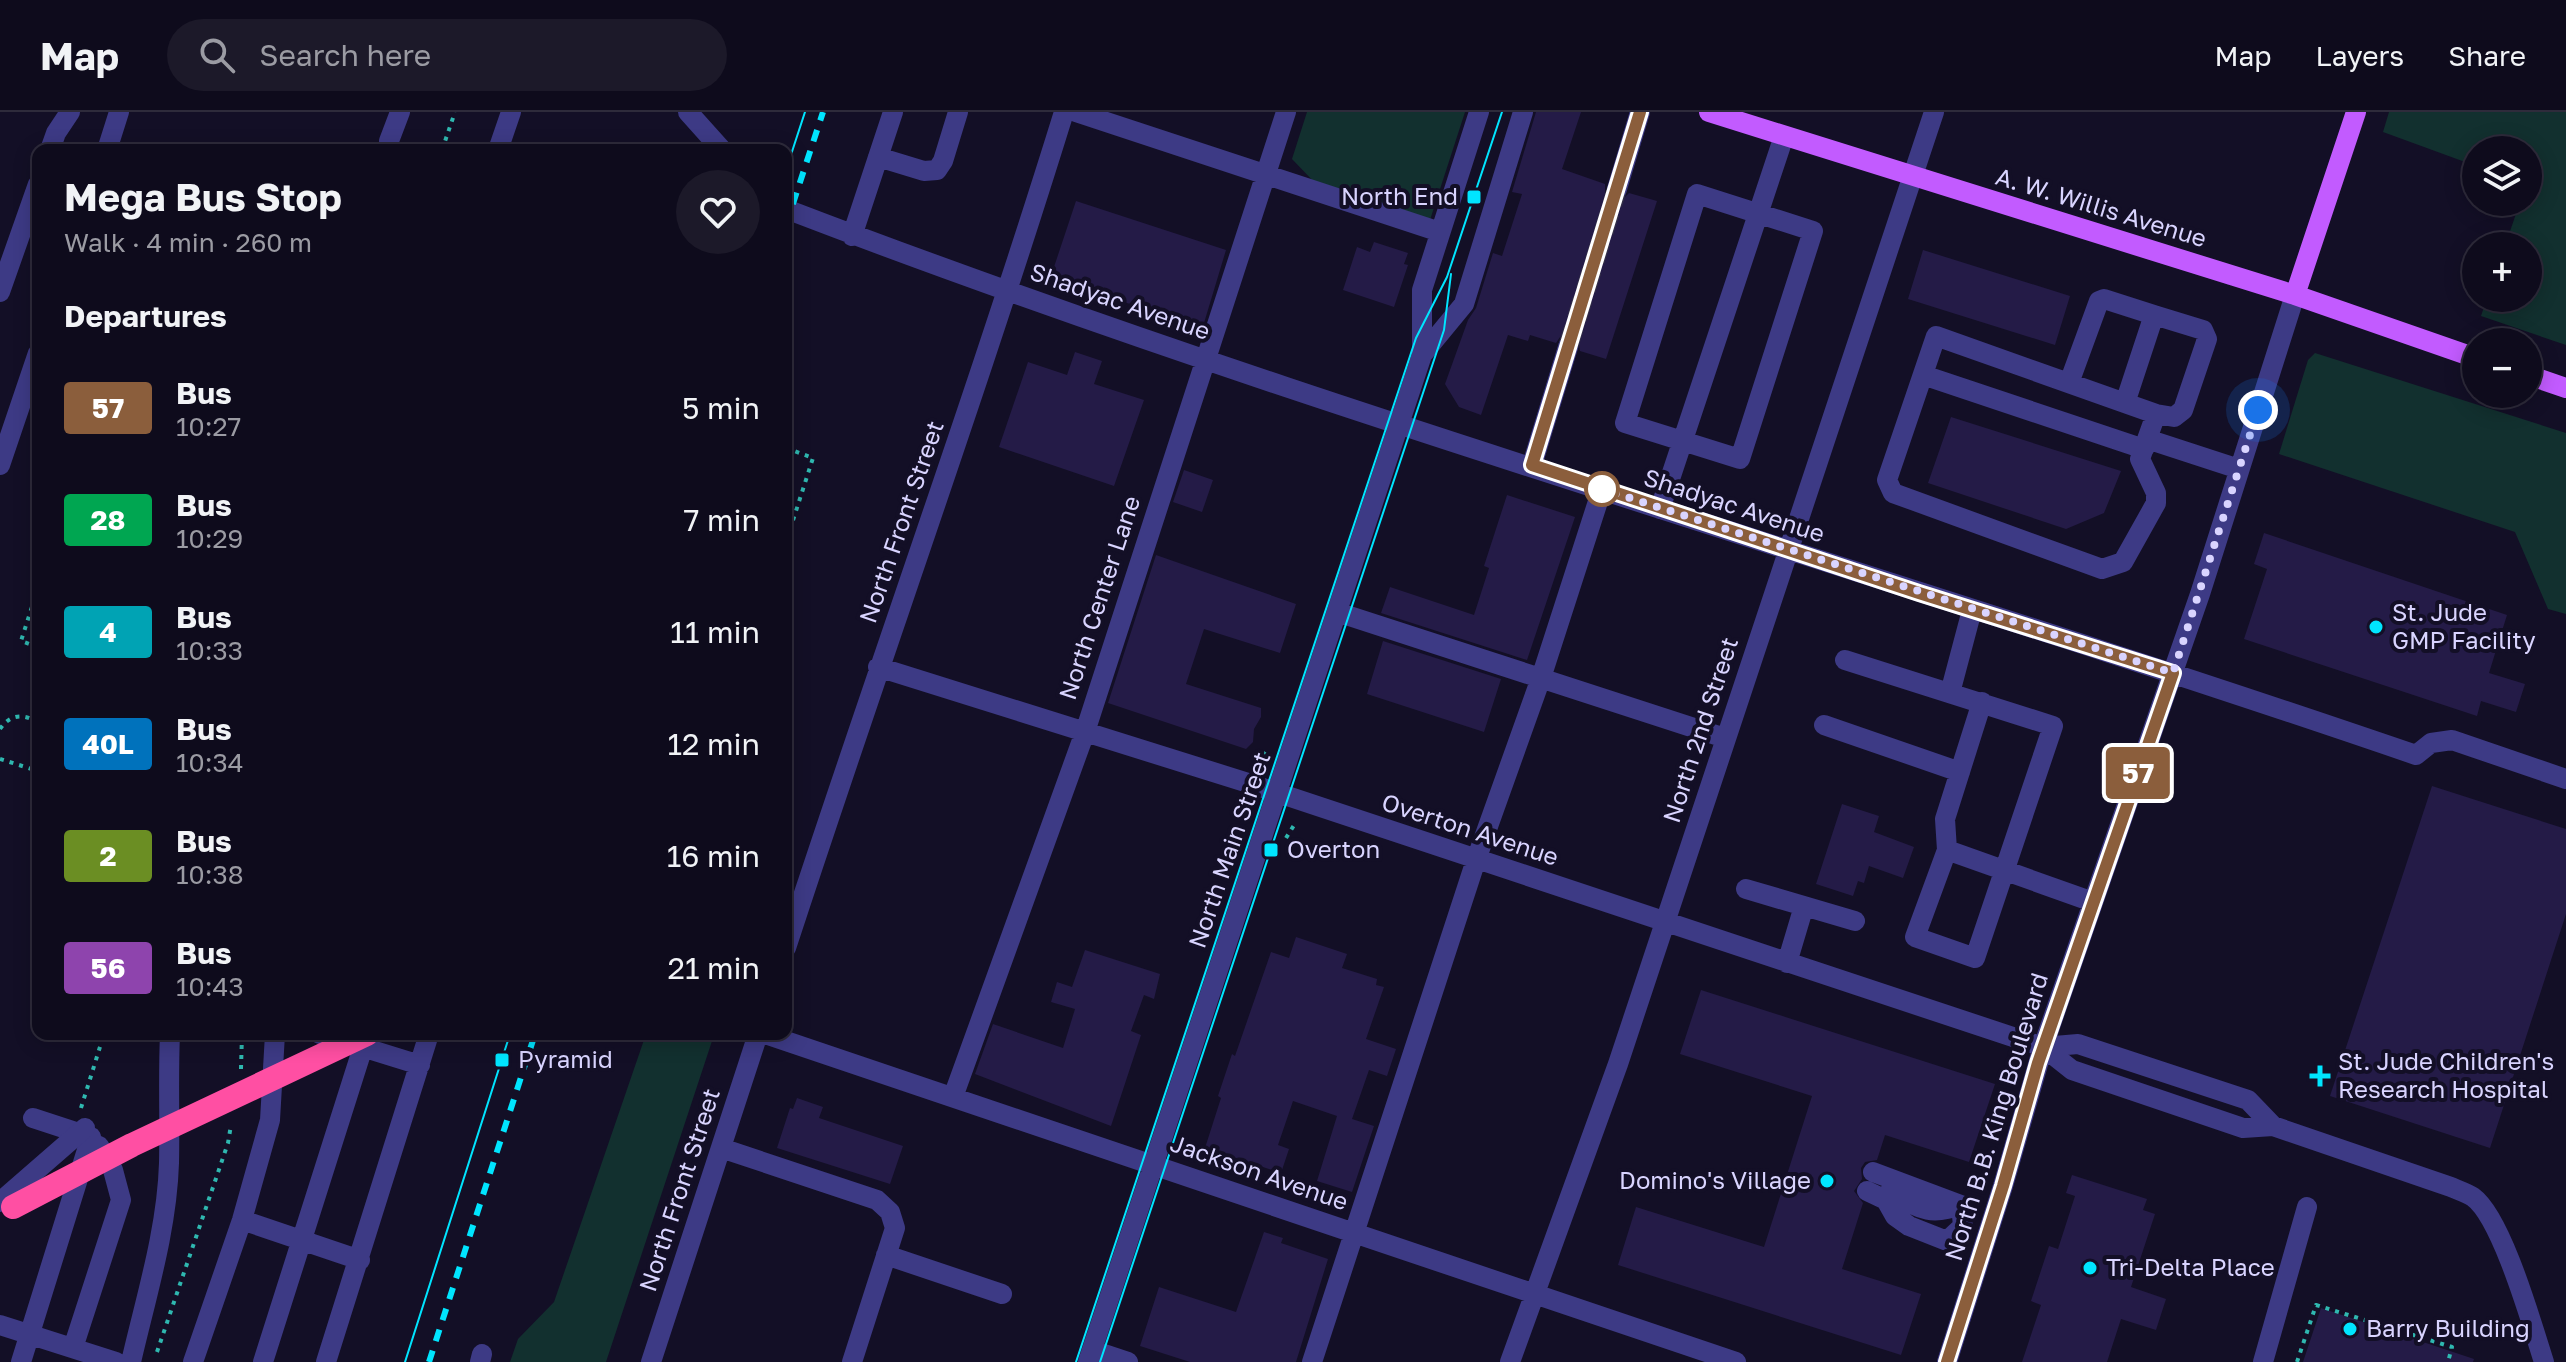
<!DOCTYPE html>
<meta charset="utf-8">
<style>
body{margin:0;font-family:"Golos Text",sans-serif;background:#1c1929;color:#f1f3f6;height:100vh;display:flex;flex-direction:column;font-size:30px;white-space:nowrap}
*{box-sizing:border-box;margin:0}
p{font-size:26px;color:#9b9ba3}
.icon{flex:none;width:44px;height:44px;fill:none;stroke:currentColor;stroke-width:2;stroke-linecap:round;stroke-linejoin:round}
.map{position:relative;flex:1;overflow:hidden}
.sheet{position:absolute;left:32px;top:32px;width:760px;height:896px;display:flex;flex-direction:column;background:#0e0b1c;border-radius:16px;box-shadow:0 4px 20px #0003,0 0 0 2px #2e2b3b}
.sheet>*{flex:none}
.badge{padding:0 16px;border-radius:6px;font-size:28px;line-height:52px}
.tools{position:absolute;left:2462px;top:24px;display:grid;gap:16px}
.tools a{display:grid;place-items:center;width:80px;height:80px;border-radius:50%;background:#0e0b1c;box-shadow:0 4px 20px #0003,0 0 0 2px #2e2b3b;font-size:40px}
.you{position:absolute;width:40px;height:40px;margin:-20px;border:6px solid #fff;border-radius:50%;background:#1a73e8;box-shadow:0 0 0 12px #1a73e833}
.map>.badge{position:absolute;translate:-50% -50%;box-shadow:0 0 0 4px #fff}
h2{padding:0 32px;font-size:30px;line-height:72px}
.round{display:grid;place-items:center;flex:none;width:84px;height:84px;border-radius:42px;background:#1c1929}
.head{display:flex;align-items:center;justify-content:space-between;height:136px;padding:0 32px}
h1{font-size:38px;font-weight:700;line-height:60px}
ul{padding:0;list-style:none}
li{display:flex;align-items:center;gap:24px;height:112px;padding:0 32px}
li div{flex:1}
li b{display:block;font-size:30px}
li em{font-style:normal}
li .badge{min-width:88px;font-weight:700;text-align:center}
header{display:flex;align-items:center;gap:48px;box-sizing:border-box;height:112px;padding:0 40px;background:#0e0b1c;border-bottom:2px solid #2e2b3b}
header strong{font-size:38px}
nav{display:flex;gap:44px;margin-inline-start:auto;font-size:28px}
.search{width:560px;height:72px;background:#1c1929;display:flex;align-items:center;gap:20px;box-sizing:border-box;padding:0 28px;border-radius:44px;color:#9b9ba3;font-size:30px}
.map>svg:first-child{display:block}
</style>
<header>
<strong>Map</strong>
<div class="search"><svg class="icon" aria-label="search" viewBox="0 0 24 24"><circle cx="10" cy="10" r="6"/><path d="M15 15l6 6"/></svg>Search here</div>
<nav><a>Map</a><a>Layers</a><a>Share</a></nav>
</header>
<div class="map">
<svg width="2566" height="1250" viewBox="0 0 2566 1250">
<rect width="100%" height="100%" fill="#130f26"/>
<!-- green -->
<path fill="#12302f" d="M1307,0h158l-35,108 -114,-36 -24,-25z
M2389,0h177v233l-85,-29 6,-18h41v-52h-23l15,-44h8v-52h-52v16l-93,-34z
M2315,241l251,80v181l-18,-5 -33,-77 -236,-78 29,-94z
M646,922h57l9,7 -106,321h-96l8,-23 36,-37z"/>
<!-- building -->
<path fill="#241b47" d="M1536,0h45l-19,57 43,15v9l8,8h8l8,-8 28,8 -51,158 -26,-8 -2,-12 -7,-5 -11,3 -4,6 -26,-8 -2,6 -20,-6 -27,80 -22,-8 -14,-23 23,-64 8,-12 17,-55 9,3 20,-62 -10,-2z
M1076,89l150,49 -22,73 -3,-1 -2,4 -144,-46 2,-5 -5,-2z
M1374,130l34,11 -4,11 4,1 -14,42 -51,-17 14,-43 13,5z
M1923,138l147,46 -15,49 -147,-46z
M1075,240l27,9 -8,23 50,16 -30,86 -115,-39 29,-85 39,13z
M1951,305l170,54 -17,42 -38,16 -138,-46z
M1184,358l29,10 -11,32 -29,-10z
M1507,383l68,22 -48,143 -146,-47 9,-26 84,28 15,-47 -5,-2z
M2264,421l243,82 -18,58 36,11 -9,28 -35,-11 -4,15 -233,-77 23,-70 -13,-5z
M1156,443l140,49 -16,49 -76,-24 -18,55 75,24v9l-7,12 -1,13 -7,7 -138,-46z
M1383,529l118,38 -17,53 -117,-38z
M2432,674l134,43v85l-76,234 -160,-52z
M1842,692l37,12 -5,16 40,15 -11,31 -34,-12 -5,17 -6,-2 -5,15 -37,-12z
M1296,825l51,17 -5,14 35,11 -1,6 8,2 -18,52 30,10 -9,27 -18,-6 -17,49 22,7 -22,66 -35,-11 20,-65 -44,-15 -15,44 11,4 -8,24 -76,-25 16,-50 -3,-2 14,-42 3,2 36,-104 18,6z
M1085,838l75,24 -6,25 -10,-4 -13,36 10,4 -30,91 -136,-52 18,-50 70,24 12,-39 -24,-7 6,-20 15,5z
M1701,878l294,94 -26,78 -84,-27 -8,25 -12,2 -4,6 1,11 -8,12 9,12 -21,66 79,25 -20,61 -283,-90 18,-58 128,40 48,-151 -132,-42z
M797,986l26,9 -4,11 84,28 -13,38 -113,-36 13,-40 3,1z
M2072,1063l75,24 -4,11 12,4 -24,73 35,12 -10,31 -35,-11 -14,43h-85l19,-57 -10,-4 18,-55 9,3 17,-53 -9,-3z
M1264,1120l19,6 -2,5 47,16 -32,103h-106l-50,-16 19,-59 77,25z
M2321,1196l153,51 -1,3h-170z"/>
<g fill="none" stroke-linecap="round" stroke-linejoin="round">
<!-- minor-tunnel -->
<path stroke="#312d47" stroke-width="20" stroke-dasharray="20 10" stroke-linecap="butt" d="M1568,235l49,-158"/>
<!-- path -->
<path stroke="#2fb8b0" stroke-width="4" stroke-dasharray="4 6" stroke-linecap="butt" d="M442,38l13,-38
M786,336l27,10 -27,84
M38,476l-17,53 17,6
M0,617c10,-15 24,-16 38,-6
M0,647l38,12
M1258,652l11,-16
M1286,726l10,-16
M241,957l1,-35
M81,996l23,-74
M157,1240l71,-209 3,-18
M2297,1250l19,-57 136,42 -4,15"/>
<!-- minor -->
<path stroke="#3d3a85" stroke-width="20" d="M688,0l34,38
M1076,0l364,120
M50,38l6,-17 14,-21
M107,38l12,-38
M391,38l-2,-9 11,-29
M498,38l13,-38
M878,45l46,14 13,-1 6,-9 15,-49
M1617,77l23,-77
M1697,82l116,37 -73,228 -115,-36z
M786,97c535,205 1088,360 1630,546l15,-12 21,-3 114,39
M852,124l41,-124
M0,180l38,-108
M2154,203l49,15 4,9 -24,71 -9,7 -18,-3
M1936,224l220,78 -16,45 16,34v10l-33,59 -21,7 -209,-76 -6,-13z
M1422,243l42,-51 59,-192
M1923,263l221,74
M2069,271l30,-82 5,-2 50,16 -29,88
M2147,327l92,30
M0,353l38,-112
M1532,353l36,-118
M1660,397l124,-373
M1337,500l388,126
M1845,548l208,66 -78,232 -60,-21 32,-87 -2,-31 37,-117
M878,555l367,115 798,265 29,23 171,58 30,-2 178,61c7,3 16,6 22,10 29,21 59,128 71,165
M1950,581l22,-83
M1824,613l136,47
M1947,738l146,52
M1746,777l109,32
M786,836c91,-279 191,-555 278,-836
M1787,851l17,-57
M320,922l100,31
M765,922l971,328
M2043,935l35,-3 170,56 25,26
M953,985l132,-365 201,-620
M721,1036l156,52 13,12 5,16 -43,134
M1873,1060l88,33 2,21
M1894,1068l-4,12c29,16 39,25 71,13
M1867,1079l19,9 9,16 14,10 38,15 16,-15
M242,1108l118,40
M886,1143l116,39
M0,1213l116,37
M73,1236l48,-148 -8,-30 -14,-24
M1092,1238l36,12
M21,1250l70,-225 -58,-19
M131,1250c15,-65 36,-132 38,-199 1,-43 -1,-86 1,-129
M193,1250l49,-142 28,-100 5,-86
M263,1250l100,-315
M326,1250l103,-328
M480,1250l2,-8
M651,1250l107,-328
M1088,1250l334,-1007v-65l57,-178
M1312,1250l164,-502 65,-182 61,-189
M1510,1250l108,-298 316,-952
M1947,1250l56,-176 40,-139 157,-453 95,-299
M2263,1250l44,-155"/>
<!-- major -->
<path stroke="#c25bff" stroke-width="20" d="M1709,0l586,183 181,63
M2295,183l61,-183
M2528,263l38,13"/>
<!-- tram -->
<path stroke="#00e5ff" stroke-width="2" d="M786,58l19,-58
M405,1250l105,-328
M1076,1250l340,-1024 31,-61 55,-165
M1100,1250l344,-1032 7,-56"/>
<!-- rail -->
<path stroke="#00e5ff" stroke-width="6" stroke-dasharray="12 10" stroke-linecap="butt" d="M786,113l37,-113
M429,1250l106,-328"/>
<!-- minor-bridge -->
<path stroke="#3d3a85" stroke-width="20" d="M0,1090l85,-74"/>
<!-- highway-bridge -->
<path stroke="#ff4fa3" stroke-width="24" d="M13,1095l119,-62 235,-111"/>
</g>
<g fill="none" stroke-linecap="round" stroke-linejoin="round">
<!-- line casing -->
<g stroke="#fff" stroke-width="18">
<path id="line" d="M1640,0l-108,353 387,128 254,80 -135,390 -35,123 -56,176"/>
</g>
<!-- line -->
<use href="#line" stroke="#8b5e3c" stroke-width="12"/>
<!-- walk -->
<path stroke="#d9d4ff" stroke-width="8" stroke-dasharray="0 14.4" d="M1602,377l571,184 85,-263"/>
</g>
<!-- markers -->
<g fill="#00e5ff" stroke="#130f26" stroke-width="3">
<rect x="1466" y="77" width="16" height="16" rx="4"/>
<circle cx="2376" cy="515" r="8"/>
<rect x="1263" y="730" width="16" height="16" rx="4"/>
<rect x="494" y="940" width="16" height="16" rx="4"/>
<path d="M2316 952h8v8h8v8h-8v8h-8v-8h-8v-8h8z"/>
<circle cx="1827" cy="1069" r="8"/>
<circle cx="2090" cy="1156" r="8"/>
<circle cx="2350" cy="1217" r="8"/>
</g>
<circle fill="#fff" stroke="#8b5e3c" stroke-width="4" cx="1602" cy="377" r="16"/>
<g text-anchor="middle" stroke-width="8" stroke-linejoin="round" paint-order="stroke">
<!-- poi labels -->
<g font-size="24" fill="#d9d4ff" stroke="#130f26" text-anchor="start">
<text x="1458" y="93" text-anchor="end">North End</text>
<text x="2392" y="509">St. Jude<tspan x="2392" dy="28">GMP Facility</tspan></text>
<text x="1287" y="746">Overton</text>
<text x="518" y="956">Pyramid</text>
<text x="2338" y="958">St. Jude Children's<tspan x="2338" dy="28">Research Hospital</tspan></text>
<text x="1811" y="1077" text-anchor="end">Domino's Village</text>
<text x="2106" y="1164">Tri-Delta Place</text>
<text x="2366" y="1225">Barry Building</text>
</g>
<!-- street labels -->
<g font-size="24" fill="#d9d4ff" stroke="#130f26">
<text transform="translate(2101 96) rotate(17)" y="8">A. W. Willis Avenue</text>
<text transform="translate(1120 190) rotate(19)" y="8">Shadyac Avenue</text>
<text transform="translate(1734 394) rotate(18)" y="8">Shadyac Avenue</text>
<text transform="translate(902 410) rotate(-71)" y="8">North Front Street</text>
<text transform="translate(1100 486) rotate(-72)" y="8">North Center Lane</text>
<text transform="translate(1701 618) rotate(-72)" y="8">North 2nd Street</text>
<text transform="translate(1470 718) rotate(18)" y="8">Overton Avenue</text>
<text transform="translate(1230 738) rotate(-71)" y="8">North Main Street</text>
<text transform="translate(1997 1005) rotate(-73)" y="8">North B.B. King Boulevard</text>
<text transform="translate(1259 1061) rotate(19)" y="8">Jackson Avenue</text>
<text transform="translate(680 1078) rotate(-72)" y="8">North Front Street</text>
</g>
</g>
</svg>
<div class="tools">
<a><svg class="icon" aria-label="layers" viewBox="0 0 24 24"><path d="M12 4l9 5-9 5-9-5zM3 14l9 5 9-5"/></svg></a>
<a>+</a>
<a>−</a>
</div>
<div class="you" style="left:2258px;top:298px"></div>
<b class="badge" style="left:2138px;top:661px;background:#8b5e3c;color:#fff">57</b>
<section class="sheet">
<div class="head"><div><h1>Mega Bus Stop</h1><p>Walk · 4 min · 260 m</p></div><a class="round"><svg class="icon" aria-label="heart" viewBox="0 0 24 24"><path d="M12 20l-8-8c-3-5 5-10 8-4 3-6 11-1 8 4z"/></svg></a></div>
<h2>Departures</h2>
<ul>
<li><span class="badge" style="background:#8b5e3c;color:#fff">57</span><div><b>Bus</b><p>10:27</p></div><em>5 min</em></li>
<li><span class="badge" style="background:#00a651;color:#fff">28</span><div><b>Bus</b><p>10:29</p></div><em>7 min</em></li>
<li><span class="badge" style="background:#00a3b4;color:#fff">4</span><div><b>Bus</b><p>10:33</p></div><em>11 min</em></li>
<li><span class="badge" style="background:#0072bc;color:#fff">40L</span><div><b>Bus</b><p>10:34</p></div><em>12 min</em></li>
<li><span class="badge" style="background:#6b8e23;color:#fff">2</span><div><b>Bus</b><p>10:38</p></div><em>16 min</em></li>
<li><span class="badge" style="background:#8e44ad;color:#fff">56</span><div><b>Bus</b><p>10:43</p></div><em>21 min</em></li>
</ul>
</section>
</div>
